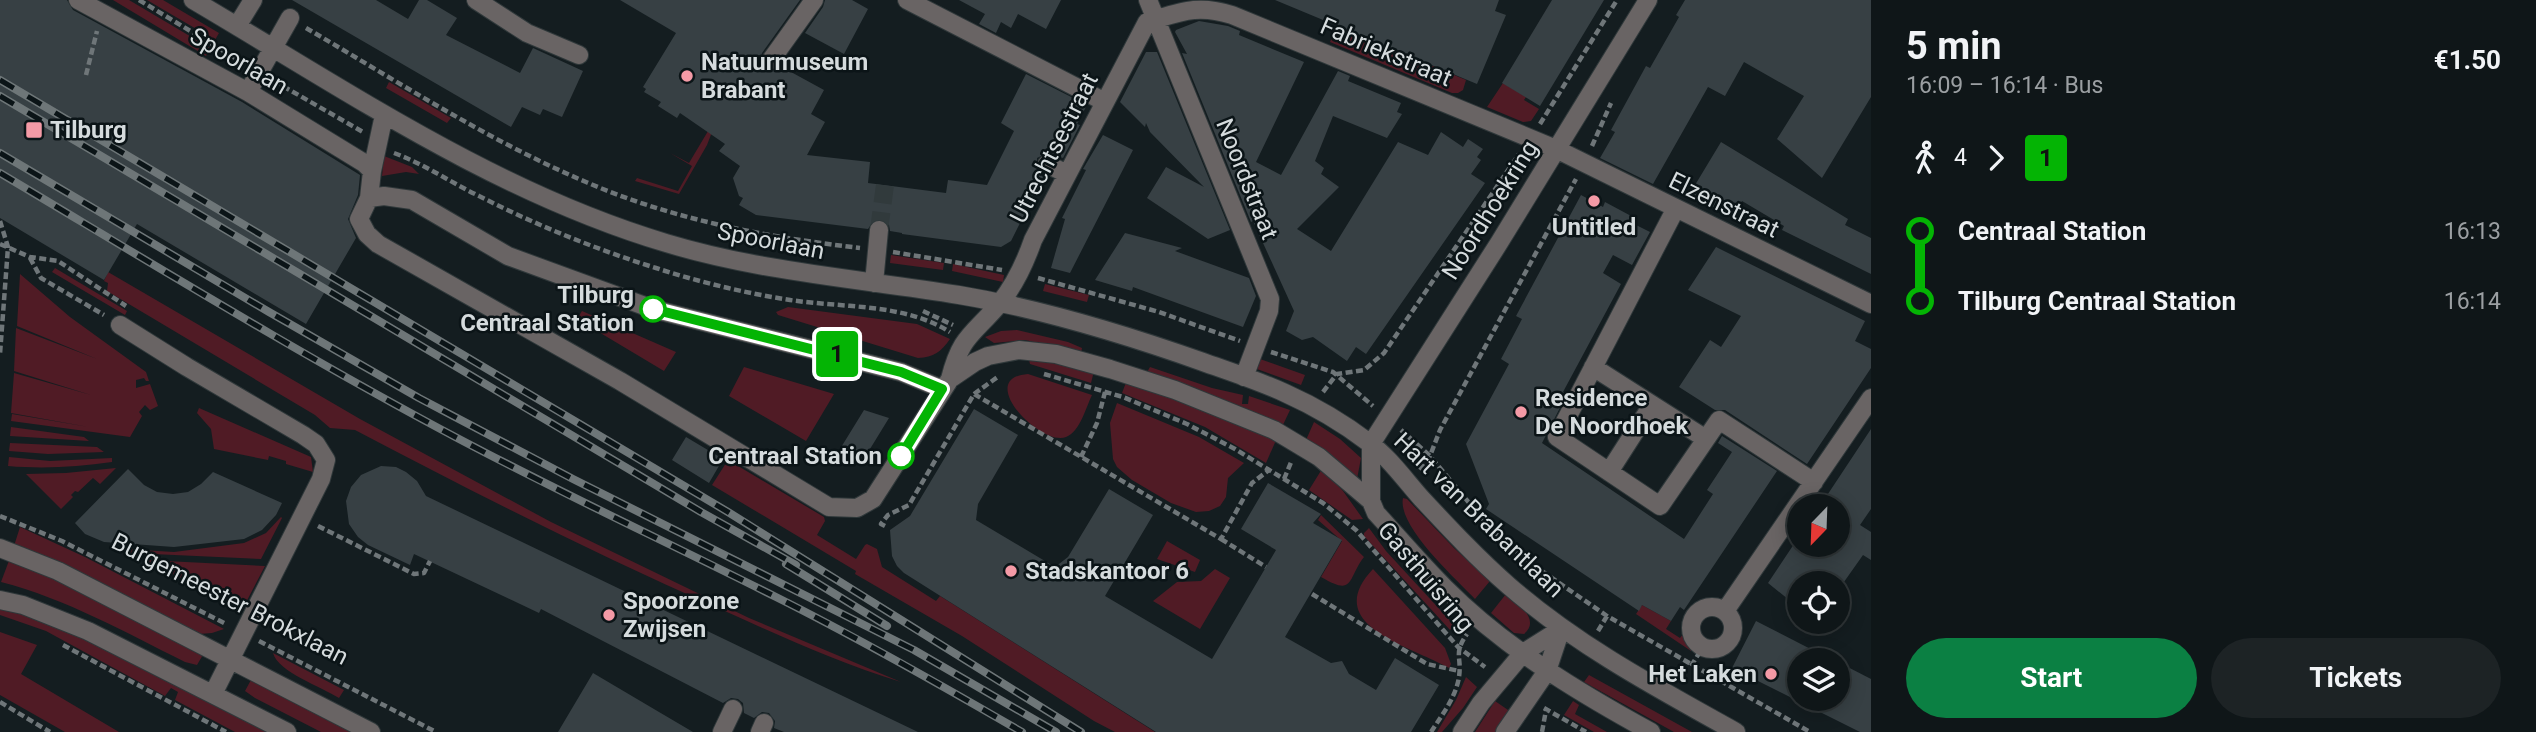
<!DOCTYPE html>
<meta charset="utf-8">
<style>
body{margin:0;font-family:Roboto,sans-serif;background:#1d2325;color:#f1f3f6;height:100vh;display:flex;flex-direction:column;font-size:26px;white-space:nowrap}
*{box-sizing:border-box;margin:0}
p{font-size:23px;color:#9b9fa2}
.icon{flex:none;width:38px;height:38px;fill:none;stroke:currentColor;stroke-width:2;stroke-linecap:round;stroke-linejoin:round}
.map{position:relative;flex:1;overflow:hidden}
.drawer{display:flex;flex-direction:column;background:#0f1618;width:665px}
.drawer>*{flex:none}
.badge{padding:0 14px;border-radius:5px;font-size:24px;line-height:46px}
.needle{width:46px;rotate:203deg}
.buttons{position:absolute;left:1787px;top:494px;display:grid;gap:14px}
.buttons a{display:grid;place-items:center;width:63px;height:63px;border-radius:50%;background:#0f1618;box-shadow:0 4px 18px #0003,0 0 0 2px #2f3537;font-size:35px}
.map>.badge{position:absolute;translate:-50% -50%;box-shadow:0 0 0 4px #fff}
.legs{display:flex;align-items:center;gap:10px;height:77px;padding:0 35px;font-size:23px}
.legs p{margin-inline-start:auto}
.overview{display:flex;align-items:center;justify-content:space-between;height:119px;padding:0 35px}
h1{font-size:38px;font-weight:700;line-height:52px}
.action{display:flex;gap:14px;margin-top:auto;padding:14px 35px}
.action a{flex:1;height:80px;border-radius:42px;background:#0b8043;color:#fff;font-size:28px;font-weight:700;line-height:80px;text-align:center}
.action a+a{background:#1d2325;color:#f1f3f6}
ul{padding:0 35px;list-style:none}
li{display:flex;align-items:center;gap:24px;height:70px;font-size:26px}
li i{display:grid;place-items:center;width:10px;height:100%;margin:0 9px;background:currentColor}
li i::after{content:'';width:18px;height:18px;margin:-9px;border:5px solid;border-radius:50%;background:#0f1618}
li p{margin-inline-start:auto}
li:first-child i{background:linear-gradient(#0000 50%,currentColor 0)}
li:last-child i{background:linear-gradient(currentColor 50%,#0000 0)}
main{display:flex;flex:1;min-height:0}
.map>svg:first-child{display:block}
</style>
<main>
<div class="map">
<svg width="1871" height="732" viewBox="0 0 1871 732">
<rect width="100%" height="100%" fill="#141d20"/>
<!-- green -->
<path fill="#501b25" d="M113,0h16l81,48 -4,8z
M147,0h16l56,33 -4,7z
M1337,26l129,54 -3,10 -5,3h-6l-122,-51z
M389,82l62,36 -4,5 -61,-35z
M1503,83l23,14 -2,3 15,9 -8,12 -8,1 -36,-15z
M720,111l-13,34 -28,49 -44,-13 2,-3 41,13 14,-25 -22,-13 19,10z
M384,156l28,11 7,7 -13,-2 -24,4z
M891,255l53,8 -1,7 -53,-7z
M953,264l51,11 -1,7 -51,-11z
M55,268l72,43 -2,4 -73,-43z
M108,272l252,147 191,103 198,96 152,64c-63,-19 -123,-47 -183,-74 -123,-54 -243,-115 -363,-178l-25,-2 -15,-13 -208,-124 1,-8 -4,-2z
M20,274l50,43 76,55 3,9h-3l-2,-3 -8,2v8l14,-4 8,22 -8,4 -5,-5 -6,7 3,4 -12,21 -119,-16 1,-7 77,13 -78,-14 3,-40 77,22 -77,-24 2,-43 81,31 -80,-33z
M1045,284l44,11 -2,7 -44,-11z
M788,307l129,17 33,15c-9,13 -16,18 -32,19l-140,-43 -2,-3z
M582,311l94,41 -12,19 -87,-52z
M1017,330l51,12 14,6 -1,5 -56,-13 -31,3 -9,-6 16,-6z
M1260,359l45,16 -4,10 -44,-16z
M1029,360l30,2 35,9 -3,12 -61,-19z
M744,367l90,27 -28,47 -77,-45z
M1150,367l62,21 31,7 -1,9h6l1,-8 41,14 -8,17 -136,-53z
M1028,374l64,21c-6,12 -12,37 -26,42 -25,10 -92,-59 -38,-63z
M1127,380l150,58 -11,25 -61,-36 -83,-34z
M1117,403l82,34 45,26 -16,15 -2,19 -6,9 -11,5 -13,1 -25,-9 -39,-23 -15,-13 -4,-8 -3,-36z
M199,408l112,49 2,15 -27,-8v-3l-17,-5 -1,4 -54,-11 -3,-20 -14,-16z
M1314,422l26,17 21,19 -4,21 -51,-39z
M11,427l73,10 5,4 -79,-5z
M10,443l87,4 7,5 -56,2 -39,-3z
M9,457l41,4 62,-3v4c-35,5 -69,7 -104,4z
M728,460l96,57 1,4 -8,14 39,24 9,-14 2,-1 10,5 5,18 54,34 4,-5 215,136h-40l-21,-11 -132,-85 -107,-62 1,-3 -144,-86z
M116,468l-16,16 -7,-6 -15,14 -3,-1 -4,4 2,2 -12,12 -35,-35 40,-1z
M1322,469l21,22 20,28 -11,1 -43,-30z
M1403,498l4,1 47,49 36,33 -15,18c-19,-20 -78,-73 -72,-101z
M1321,515l43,42c-17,22 -9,40 -43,20l21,-36 -24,-21z
M281,517l1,1 -21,41 -130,-6 -7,-4 50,3 70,-9 22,-10z
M20,527l65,30 139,72 -12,4 -13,1 -185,-88z
M1369,528l17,23 68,74 -4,5 -86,-94v-3z
M1167,541l33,19 -5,12 -38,-13z
M10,558l16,6 178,89 -7,12 -12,-3c-60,-30 -119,-63 -184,-80z
M145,560l120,6 -23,44z
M1215,569l15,9 -30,51 -47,-28 24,-19 24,-1z
M1373,569l72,79 6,16 -2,4c-35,-21 -130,-42 -76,-99z
M1506,594c12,9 35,26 18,40l-10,-1 -23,-20z
M1642,605l29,16 -5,8 14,9 5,-7 7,17 -1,3 -55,-37z
M0,606l67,22 207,104h-39l-60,-32 3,-8 -7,-4 -6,8 -119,-65 -46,-16z
M0,632l37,13 -16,29 98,58h-54l-65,-37z
M273,653l71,37 -5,8c-17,-11 -61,-26 -66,-45z
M1589,675l103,57h-18l-90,-50z
M1466,677l11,10 -14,21 -21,24h-5l19,-32z
M252,678l106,54h-37l-66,-34 -10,-7z
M1495,701l16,11 -13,20h-23z
M1573,701l6,4 -4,9 32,18h-13l-30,-17z"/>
<!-- building -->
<path fill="#374044" d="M0,0h67l6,10 169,92 118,73 -2,20 -10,24 8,19 -50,86 -169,-100 -33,56 -104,-62z
M292,0h84l32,19 11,-19h8l30,18 -11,17 74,38 13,-25 50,23 -21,46 -19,-8 -3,6 -18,-8 -11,20z
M620,0h180l-38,53 -2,11 9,7 11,-5 44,24 -13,24 14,8 -18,33 63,7 -2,21 78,10 2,-13 39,5 27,-54 -13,-8 25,-49 61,31 -10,19 3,1 -17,33 -16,-5 -10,5v12l7,5 -33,66 -10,6 -99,-13v-1l-12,-2 -1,-6 -8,-6 -7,1 -6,9 -112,-14 -17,-10 4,-7 -4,-2 -6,-18 7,-12 -21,-15 6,-7 -45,-31 -3,5 -19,-12 3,-4 -17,-10 2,-3 -3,-2 33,-54z
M825,0h27l16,9 -24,45 -39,-21 18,-26z
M959,0h102l-15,29 -28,-15 -7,14 -10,-6 -5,11 -17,-9 6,-10z
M1275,0h224l-4,11 11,4 -29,69z
M1552,0h52l-64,106 -38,-23z
M1685,0h186v97l-49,81 -45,-39 27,-43 -60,-34 -19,34 -17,-9 -55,97 -53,-26 15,-26 -4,-2 35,-64 4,2 29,-51 -3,-2z
M1199,21l29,5 12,5 -1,4 65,27 -48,100 25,13 57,-104 12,5 -2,5 53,22 -4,9 5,2 -15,24 -54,-22 -18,45 9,7 -3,6 18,13 -42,42 34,22 67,-109 30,13 13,-23 22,15 5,-8 15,10 -6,8 4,3 -10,14 14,9 -119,171 -10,-7 -9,14 -34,-24 -11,3 -16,-9 8,-20 -41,-90 -2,1 -69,-169 5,1 -12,-22 1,-2z
M1146,52h11l73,178 -22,9 -61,-41 19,-31 38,20 -54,-55 -4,-9 -1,4 -25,-25z
M1103,135l30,15 -63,123 -19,-5 14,-49 -3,-1 24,-48 -3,-1z
M1721,142l127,77 -3,6 26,13v36l-89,-44 2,-4 -42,-25 -9,16 -44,-22z
M1581,195l22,12 2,-5 28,15 -3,5 20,10 -18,33 -19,-10 -10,18 18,11 -58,108 4,2 -25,49 142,96 29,-45 -6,-4 25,-38 -14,-9 4,-7 55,35 -93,139 -4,-3 -9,14 -29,-16 -3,6 -153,-102 3,-5 -23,-60 43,-80 -8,-5 21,-40 -6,-3z
M1125,233l57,15 -7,3 74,27 7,18 -13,31 -110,-40 -1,4 -37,-11z
M1716,247l149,74 -10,20 16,8v19l-64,96 -82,-54h-10l-36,-23 31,-47 11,7 20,-31 -53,-26z
M974,409l44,26 -40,69 -2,16 79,47 13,-10 41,-68 44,26 -48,81 107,63 64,-109 -35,-21 27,-46 53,31 -8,9 29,17 -57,97 46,26 11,-2 7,13 27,16 19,-32 44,27 -28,47h-255l-252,-159 -7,-7 -5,-10 -2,-26 20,-14z
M864,410l25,8 -27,44 -22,-13z
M1871,429v80l-11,16 11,7v28l-8,-5 -24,34 -1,-6h-39v25l-31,-25 26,-39h44v-38h-18z
M686,437l37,22 -14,24 -37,-23z
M381,466l15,1 10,5 11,9 9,15 492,236h-134l-10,-4 1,-7 -6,-8 -7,-1 -8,6 -10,-5 -1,-10 -5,-4 -7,-1 -8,5 -182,-94 -2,4 -125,-59 -4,11 -42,-20 -10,-8 -9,-13 -3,-23 5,-14 10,-12z
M128,469l16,16 13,7 16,2 15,-2 13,-8 12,-12 69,31 -6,12 -14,15 -18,9 -70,8 -70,-5 -19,-8 -10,-11z
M1756,621l76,39h-33v38h39v-36l33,17v53h-11l-128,-64z
M593,673l66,39 34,20h-135z"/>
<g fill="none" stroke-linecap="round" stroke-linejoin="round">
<!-- minor-tunnel -->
<path stroke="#313a3c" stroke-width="18" stroke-dasharray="18 9" stroke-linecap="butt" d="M879,230l6,-45"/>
<!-- minor casing -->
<g stroke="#2f383a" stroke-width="20">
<path id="minor" d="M78,0l170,92 116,71 8,8
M193,0c153,90 302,192 473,243 96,29 195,36 293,52 83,14 165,39 244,67 28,10 56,19 82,31 29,13 58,30 83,49 21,15 37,38 54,57 28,30 56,60 87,87 69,60 148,102 227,146
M476,0l51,33 52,22
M907,0l198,102
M1148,0l122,299 -1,12 -25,66
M237,26l16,-26
M771,60l43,-60
M248,92l42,-74
M384,115l-12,56 -3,27 -10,21 8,15 11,10 242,137 209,126 28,1 16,-9 77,-120 25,-17 13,-6 31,-6 37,4 54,15 65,21 99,40 45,27 52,44
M1047,164l20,10
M369,198l15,-2 28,4 96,56 145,53 248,63 41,17
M1676,208l-119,229 103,69 59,-86 95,62
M874,283l5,-53
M120,325l67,42 116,68 13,9 10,16 -5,19 -108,215
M1593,367l113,72
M950,379c11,-44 23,-44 50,-76 16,-20 25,-40 33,-63l114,-218c34,-10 50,-18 85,-7l324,134 315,155
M1371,444l128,-201 149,-243
M1371,444v57l5,12c23,25 45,51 69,75 60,60 133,104 206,144
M1609,472l43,-67
M0,548l58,23 313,161
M0,600l23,5 65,26 199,101
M1691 628a21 21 0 1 1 42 0a21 21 0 1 1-42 0Z
M1725,611l146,-213
M722,732l11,-23
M760,732l4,-9
M1462,732l19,-29 42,-50 38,-24
M1505,732l42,-61 14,-42"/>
</g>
<!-- path -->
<path stroke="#6f7679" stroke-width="4.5" stroke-dasharray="7 3.5" stroke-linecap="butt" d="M139,0l106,64
M306,28c91,53 183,113 280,154 88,38 180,55 274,66
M86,75l11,-44
M274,81l89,51
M1540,124l77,-124
M1592,146l19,-43
M394,153c30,11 56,29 85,43 57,29 116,53 177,72 43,14 89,25 134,32 53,8 114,3 160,32
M0,221l8,26 -8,107
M0,244l30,13 28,4 68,45
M893,252l109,18
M30,258l11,20 63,37
M1038,278l121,34 81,29
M923,311l30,14
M1271,352l62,20 40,34
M1044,374l79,23 64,27 48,25 88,54 33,27 102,117 27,20
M1323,392l14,-18 27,-4 20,-17 135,-199
M974,394l25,-18
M1401,430l29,26 60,72 36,32 81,56 203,116
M1081,457l16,-34 8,-31
M1420,470l10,-14 10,-26 136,-251
M1284,479l8,-19
M0,516l62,25 164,83
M318,526l96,48 10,-1 6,-12
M885,526l-4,-2 7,-9 21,-10 65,-111 247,145 31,-56 17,-13
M1221,539l45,28
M1312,594l115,70 32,7
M1598,631l9,-15
M259,641l177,91
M63,645l163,87
M1691,666l12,-19
M0,702l50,30
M1544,708l42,24
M1431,732c11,-17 25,-35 28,-55 3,-21 -6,-23 8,-43
M1542,732l4,-22"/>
<!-- minor -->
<use href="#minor" stroke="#696464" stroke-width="18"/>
<!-- rail casing -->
<g stroke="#6e7678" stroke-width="8">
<path id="rail" d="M0,80l728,432 353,220
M0,96l701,416 95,53
M0,153l269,159 150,86 154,81 341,171 142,82
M0,173c153,91 304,184 461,267 104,55 210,104 315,157 84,42 165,88 246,135
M786,564l101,62"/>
</g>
<!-- rail -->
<use href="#rail" stroke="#0b1417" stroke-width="5" stroke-dasharray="16" stroke-linecap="butt"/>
</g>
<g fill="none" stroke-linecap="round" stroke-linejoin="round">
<!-- line-1 casing -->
<g stroke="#fff" stroke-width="16">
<path id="line-1" d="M653,309l248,63 41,17 -41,67"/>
</g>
<!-- line-1 -->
<use href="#line-1" stroke="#04b404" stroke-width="10"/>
</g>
<!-- markers -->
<g fill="#f49aa6" stroke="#0b1417" stroke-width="2.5">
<circle cx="687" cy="76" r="7"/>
<rect x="25" y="121" width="18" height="18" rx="3.5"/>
<circle cx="1594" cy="201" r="7"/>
<circle cx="1521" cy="412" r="7"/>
<circle cx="1011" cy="571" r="7"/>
<circle cx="609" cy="615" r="7"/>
<circle cx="1771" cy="674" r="7"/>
</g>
<g fill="#fff" stroke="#04b404" stroke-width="3.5">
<circle cx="653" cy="309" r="12"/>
<circle cx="901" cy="456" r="12"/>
</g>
<g text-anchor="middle" stroke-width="5" stroke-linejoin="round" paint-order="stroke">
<!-- street labels -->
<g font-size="24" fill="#d5dbdd" stroke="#0b1417">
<text transform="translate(1386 52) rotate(23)" y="8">Fabriekstraat</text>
<text transform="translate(239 61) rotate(30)" y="8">Spoorlaan</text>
<text transform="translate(1054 148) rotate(-63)" y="8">Utrechtsestraat</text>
<text transform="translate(1247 179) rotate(68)" y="8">Noordstraat</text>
<text transform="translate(1724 205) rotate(26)" y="8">Elzenstraat</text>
<text transform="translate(1490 210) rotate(-58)" y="8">Noordhoekring</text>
<text transform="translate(771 241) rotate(11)" y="8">Spoorlaan</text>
<text transform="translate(1479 515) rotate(44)" y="8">Hart van Brabantlaan</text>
<text transform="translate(1426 577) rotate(50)" y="8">Gasthuisring</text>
<text transform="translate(230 599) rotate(27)" y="8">Burgemeester Brokxlaan</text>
</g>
<!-- poi labels -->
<g font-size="24" font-weight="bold" fill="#d5dbdd" stroke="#0b1417" text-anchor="start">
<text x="701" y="70">Natuurmuseum<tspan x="701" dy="28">Brabant</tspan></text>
<text x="50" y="138">Tilburg</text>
<text x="1594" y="235" text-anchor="middle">Untitled</text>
<text x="1535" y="406">Residence<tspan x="1535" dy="28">De Noordhoek</tspan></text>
<text x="1025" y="579">Stadskantoor 6</text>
<text x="623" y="609">Spoorzone<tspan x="623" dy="28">Zwijsen</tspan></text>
<text x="1757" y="682" text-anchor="end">Het Laken</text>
</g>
<!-- stop labels -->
<g font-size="24" font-weight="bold" fill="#d5dbdd" stroke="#0b1417" text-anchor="end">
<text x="634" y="303">Tilburg<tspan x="634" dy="28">Centraal Station</tspan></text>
<text x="882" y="464">Centraal Station</text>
</g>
</g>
</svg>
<div class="buttons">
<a><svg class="needle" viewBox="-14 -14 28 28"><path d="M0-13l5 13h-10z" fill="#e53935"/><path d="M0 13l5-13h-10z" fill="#9b9fa2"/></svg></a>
<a><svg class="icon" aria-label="locate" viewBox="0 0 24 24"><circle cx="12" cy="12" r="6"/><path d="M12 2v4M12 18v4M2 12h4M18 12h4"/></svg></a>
<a><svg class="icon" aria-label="layers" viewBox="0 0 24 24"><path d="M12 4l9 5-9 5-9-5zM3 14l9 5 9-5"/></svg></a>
</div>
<b class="badge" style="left:837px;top:354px;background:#04b404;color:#111">1</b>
</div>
<section class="drawer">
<div class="overview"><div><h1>5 min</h1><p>16:09 – 16:14 · Bus</p></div><b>€1.50</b></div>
<div class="legs"><svg class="icon" aria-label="walk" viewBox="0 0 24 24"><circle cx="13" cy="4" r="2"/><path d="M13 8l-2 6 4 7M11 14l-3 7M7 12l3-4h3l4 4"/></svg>4<svg class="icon" aria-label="forward" viewBox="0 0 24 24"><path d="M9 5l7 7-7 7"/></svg><b class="badge" style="background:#04b404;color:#111">1</b></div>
<ul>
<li><i style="color:#04b404"></i><b>Centraal Station</b><p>16:13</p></li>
<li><i style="color:#04b404"></i><b>Tilburg Centraal Station</b><p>16:14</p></li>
</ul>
<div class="action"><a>Start</a><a>Tickets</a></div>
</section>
</main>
